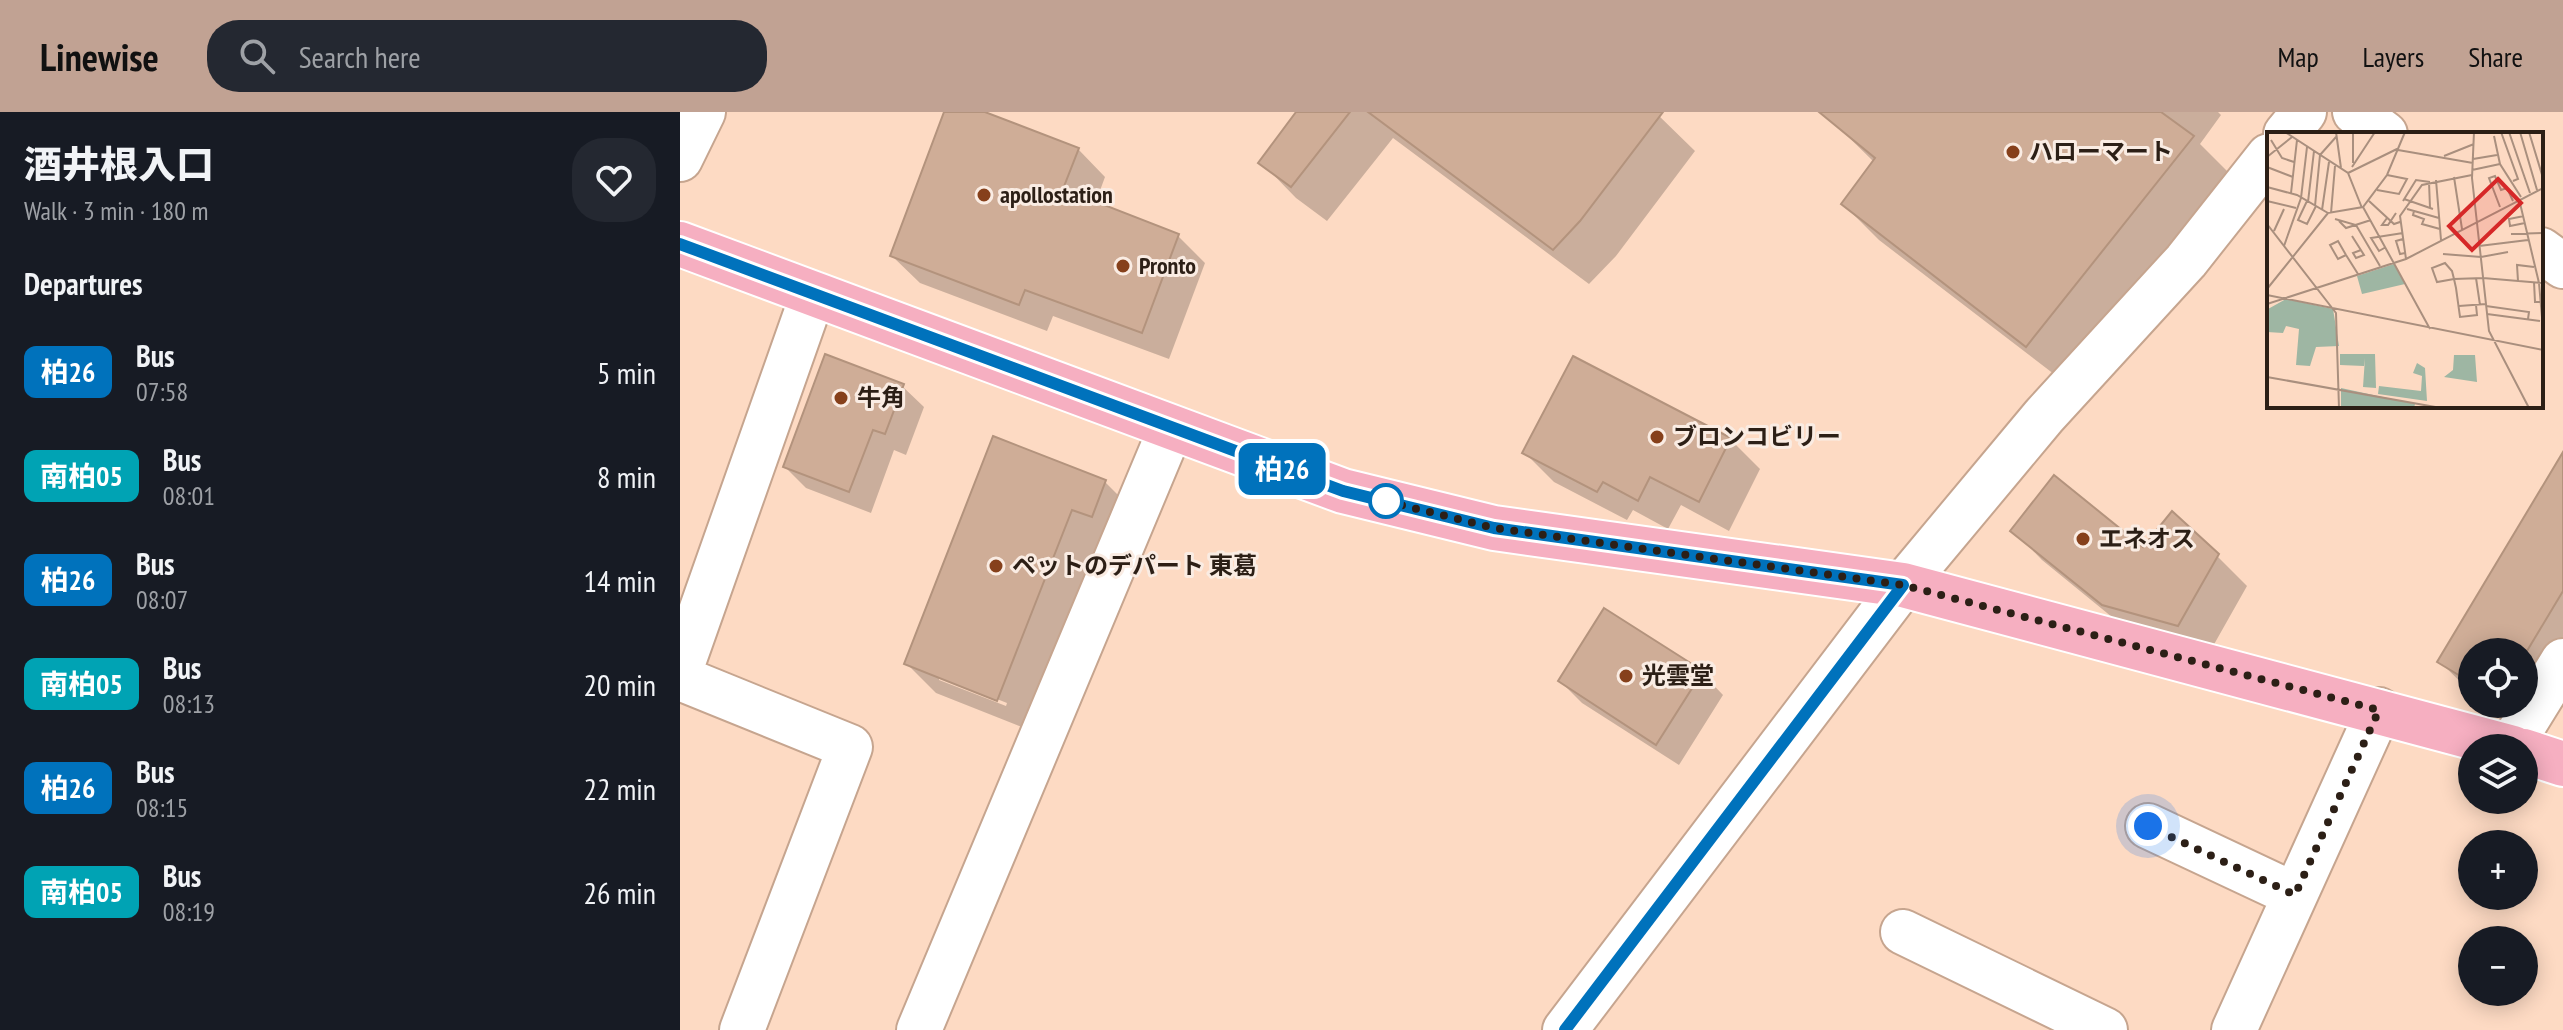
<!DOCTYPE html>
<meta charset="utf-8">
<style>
body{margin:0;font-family:"PT Sans Narrow","Noto Sans JP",sans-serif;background:#242831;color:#f1f3f6;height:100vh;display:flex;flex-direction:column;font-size:30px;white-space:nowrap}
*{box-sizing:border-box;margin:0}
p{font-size:26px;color:#9ea1a6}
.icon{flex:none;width:44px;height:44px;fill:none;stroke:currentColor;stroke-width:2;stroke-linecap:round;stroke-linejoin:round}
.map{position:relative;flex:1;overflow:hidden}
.drawer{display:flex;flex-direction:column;background:#171b24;width:680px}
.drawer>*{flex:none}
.badge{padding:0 16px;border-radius:12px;font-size:28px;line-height:52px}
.tools{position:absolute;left:1778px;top:526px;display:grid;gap:16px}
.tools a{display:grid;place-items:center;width:80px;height:80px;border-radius:50%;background:#171b24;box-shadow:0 4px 20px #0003;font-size:40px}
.you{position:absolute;width:40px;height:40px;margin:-20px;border:6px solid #fff;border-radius:50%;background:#1a73e8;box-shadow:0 0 0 12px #1a73e833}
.map>.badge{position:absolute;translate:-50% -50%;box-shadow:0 0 0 4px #fff}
h2{padding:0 24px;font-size:30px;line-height:72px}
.round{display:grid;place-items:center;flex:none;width:84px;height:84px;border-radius:32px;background:#242831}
.headline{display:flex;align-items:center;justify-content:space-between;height:136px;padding:0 24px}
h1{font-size:38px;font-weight:800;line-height:60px}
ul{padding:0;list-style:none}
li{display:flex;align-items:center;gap:24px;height:104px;padding:0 24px}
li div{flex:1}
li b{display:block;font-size:30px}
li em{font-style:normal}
li .badge{min-width:88px;font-weight:700;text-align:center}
header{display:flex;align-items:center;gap:48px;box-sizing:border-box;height:112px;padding:0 40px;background:#c1a293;color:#111}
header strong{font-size:38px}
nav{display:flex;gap:44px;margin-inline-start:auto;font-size:28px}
.search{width:560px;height:72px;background:#242831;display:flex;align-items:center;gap:20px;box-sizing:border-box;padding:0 28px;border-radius:32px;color:#9ea1a6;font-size:30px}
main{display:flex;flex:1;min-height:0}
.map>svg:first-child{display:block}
</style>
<header>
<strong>Linewise</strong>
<div class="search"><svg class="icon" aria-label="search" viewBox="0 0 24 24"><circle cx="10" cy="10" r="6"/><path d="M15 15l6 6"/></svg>Search here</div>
<nav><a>Map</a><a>Layers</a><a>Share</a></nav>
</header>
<main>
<section class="drawer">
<div class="headline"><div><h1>酒井根入口</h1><p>Walk · 3 min · 180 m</p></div><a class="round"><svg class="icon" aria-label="heart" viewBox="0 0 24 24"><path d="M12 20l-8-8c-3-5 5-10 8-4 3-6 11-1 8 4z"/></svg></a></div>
<h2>Departures</h2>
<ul>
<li><span class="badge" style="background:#0072bc;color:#fff">柏26</span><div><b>Bus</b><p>07:58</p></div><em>5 min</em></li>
<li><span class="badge" style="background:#00a3b4;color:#fff">南柏05</span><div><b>Bus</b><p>08:01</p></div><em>8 min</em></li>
<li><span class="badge" style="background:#0072bc;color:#fff">柏26</span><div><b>Bus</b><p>08:07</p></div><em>14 min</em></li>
<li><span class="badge" style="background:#00a3b4;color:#fff">南柏05</span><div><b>Bus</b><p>08:13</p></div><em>20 min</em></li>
<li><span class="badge" style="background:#0072bc;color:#fff">柏26</span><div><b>Bus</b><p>08:15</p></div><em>22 min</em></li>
<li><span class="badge" style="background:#00a3b4;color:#fff">南柏05</span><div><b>Bus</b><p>08:19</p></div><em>26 min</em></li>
</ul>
</section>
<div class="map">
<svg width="1883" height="918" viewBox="0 0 1883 918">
<rect width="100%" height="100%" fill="#fddac3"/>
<!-- shadow -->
<path fill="#0003" fill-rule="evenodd" d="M266,0h33l99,37 27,28 -10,27 83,32 27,27 -36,96 -116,-43 -6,15 -127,-48 -28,-27z
M619,0h356l40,39 -79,105 -27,28 -196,-146 -66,83 -31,-23 -35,-36z
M1150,0h388l3,3 -21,29 28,28 -165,209 -184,-141 -36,-36 31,-42 -47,-46z
M222,274l22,21 -18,48 -12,-5 -23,63 -65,-25 -21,-21z
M314,327l111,43 30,30 -108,217 -91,-36 -30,-30zM259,564l68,27 -1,3 -67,-26z
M1050,327l30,30 -31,62 -48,-26 -13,24 -35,-19 -6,10 -73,-38 -29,-29z
M1883,372v186l-34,57 -38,-23h33v-52h-52v41l-33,-32z
M1333,418l130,20 74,6 30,30 -39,69 -74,-20 -92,-75z
M925,499l97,62 21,22 -44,70 -97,-62 -22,-22z"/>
<!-- building -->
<path fill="#cfad97" stroke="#b3937d" stroke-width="2" d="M264,0h41l94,36 -16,41 116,45 -37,99 -117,-43 -6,15 -129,-49z
M616,0h54l-59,75 -33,-24z
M688,0h295l-83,109 -27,29z
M1139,0h342l33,24 -168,211 -185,-143 34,-46z
M145,242l79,30 -19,50 -12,-4 -24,62 -66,-25z
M893,244l158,82 -32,64 -49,-25 -12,24 -35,-19 -6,10 -75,-39z
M313,324l113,44 -14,37 -20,-7 -75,191 -93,-37z
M1883,340v139l-39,65v-4h-52v31l-35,-21z
M1374,363l89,72 29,-36 47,43 -41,72 -76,-21 -92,-74z
M924,496l99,63 -47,74 -98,-64z"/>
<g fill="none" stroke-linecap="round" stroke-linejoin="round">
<!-- street casing -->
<g stroke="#c6a58f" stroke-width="48">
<path id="street" d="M1675,0l30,22
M0,47l23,-47
M1861,138l22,16
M0,559l133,-377
M0,566l170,69 -108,283
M1830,635l53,-86
M1468,714l147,69
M1223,820l202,98
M239,918l252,-602
M1554,918l145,-320"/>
</g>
<!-- secondary casing -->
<g stroke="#c6a58f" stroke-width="48">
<path id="secondary" d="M1606,22l18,-22
M885,918l338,-445 141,-169 142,-155 83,-105"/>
</g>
<!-- primary casing -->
<g stroke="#fff" stroke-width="48">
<path id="primary" d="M0,132l663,247 151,37 409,57 610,163
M1844,639l39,13"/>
</g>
<!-- street -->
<use href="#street" stroke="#fff" stroke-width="44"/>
<!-- secondary -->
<use href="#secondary" stroke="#fff" stroke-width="44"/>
<!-- primary -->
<use href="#primary" stroke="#f6afc1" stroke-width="44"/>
</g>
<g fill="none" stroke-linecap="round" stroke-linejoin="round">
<!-- line casing -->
<g stroke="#fff" stroke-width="18">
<path id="line" d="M0,132l663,247 151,37 409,57 -338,445"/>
</g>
<!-- line -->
<use href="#line" stroke="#0072bc" stroke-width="12"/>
<!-- walk -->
<path stroke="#2c1f16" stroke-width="8" stroke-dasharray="0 14.4" d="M706,389l-13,-3 121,30 409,57 476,125 -84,185 -147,-69"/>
</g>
<!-- markers -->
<g fill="#86401b" stroke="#faece3" stroke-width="3">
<circle cx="1333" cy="40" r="8"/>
<circle cx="304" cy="83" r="8"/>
<circle cx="443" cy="154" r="8"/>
<circle cx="161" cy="286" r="8"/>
<circle cx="977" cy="325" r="8"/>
<circle cx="1403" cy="427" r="8"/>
<circle cx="316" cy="454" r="8"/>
<circle cx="946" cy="564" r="8"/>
</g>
<circle fill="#fff" stroke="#0072bc" stroke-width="4" cx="706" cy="389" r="16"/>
<g text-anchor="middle" stroke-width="6" stroke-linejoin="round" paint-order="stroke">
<!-- poi labels -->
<g font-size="24" font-weight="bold" fill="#2c1f16" stroke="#faece3" text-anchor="start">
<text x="1349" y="48">ハローマート</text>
<text x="320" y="91">apollostation</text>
<text x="459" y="162">Pronto</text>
<text x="177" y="294">牛角</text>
<text x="993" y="333">ブロンコビリー</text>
<text x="1419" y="435">エネオス</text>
<text x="332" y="462">ペットのデパート 東葛</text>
<text x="962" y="572">光雲堂</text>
</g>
</g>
<!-- overview -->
<g transform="translate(1587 20)">
<rect width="276" height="276" fill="#fddac3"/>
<path d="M127,132l11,20 -43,10 -5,-18zM19,167l47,10 6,37 -23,1 -6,19 -14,-1 3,-36 -13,-3 -3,7 -16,-1 1,-23zM73,222h35l1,34 -13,-1 2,-29 -1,8 -24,-1zM187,223h21l2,27 -33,-5 9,-7zM150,231l8,5 2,33 -49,-7 1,-8 42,5 1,-15 -9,-3zM74,256l74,16 -1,4h-73z" fill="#9eb6a3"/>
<path fill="none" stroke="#a98f7e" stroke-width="2" d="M18,0l63,41 14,35M69,0l5,36M86,0v31M207,0l-2,46 17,153 40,77M234,0l17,47 -5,2M242,0l21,61M253,0l17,58M262,0l14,46M227,4l6,28 21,33M4,8l11,18 12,4M131,18l75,13M177,24l30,-12M0,25l25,-20M206,27l24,-4M0,35l26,10M85,35l23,-35M205,38l28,-6M81,41l51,-25M187,45l8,52M169,48l5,60M162,50l1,26M0,55l30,8 31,18 35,-6 24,-32 18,-43M110,58l22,4 8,-15 -20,-4M24,61l6,-53M137,67l29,10M252,67l20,84 4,46M0,69l29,7M40,69l-9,19 9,4 9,-18M102,69l25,23 6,-2M136,69l13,-21 14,2M41,70l6,-51M48,74l5,-51 16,-18M96,75l67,122M233,75l-11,-29 6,-2 6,14 6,-2 6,13M140,77l32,9M55,78l7,-48M147,79l-1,4 11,4 -2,5 18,5M64,81l4,-47M257,84l-15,3 1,7 15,-3M120,86l-5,7h6l8,-12M68,87l21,6 24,41M72,89l7,7 25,-8M0,92l69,89 3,95M7,99l10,-22M244,102l32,-1M85,104l12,19 -8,3 -3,-5 8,-3M136,107l-7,2 4,13 5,-1M17,114l17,-48 6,-51M212,114l49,-6M119,115l-7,4 -8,-13 32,-5M176,122l38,3 27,-5M79,123l-8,4 -8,-14 8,-4 8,14 12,19M139,127l-6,-43 22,-31 50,-10M209,146l4,27M251,149l-1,-16 17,2M267,150l1,20h5M0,157l61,-76M0,163l276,55M0,172l139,-45 137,-71M209,173l1,10 -17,2 -4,-29 -2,-9 -2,-8 -7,-8 -13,5 5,14 17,-3 29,-1 60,5M192,174l27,-2M219,174l43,6 -1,7M220,182l53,7M0,245l174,31"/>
<path fill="#d62828" fill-opacity="0.15" stroke="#d62828" stroke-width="4" d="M231,47l23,24 -49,47 -23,-24z"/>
<rect width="276" height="276" fill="none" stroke="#2c1f16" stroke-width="4"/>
</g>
</svg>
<div class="tools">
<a><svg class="icon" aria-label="locate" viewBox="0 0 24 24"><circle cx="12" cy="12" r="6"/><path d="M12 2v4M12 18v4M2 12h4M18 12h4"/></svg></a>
<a><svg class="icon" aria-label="layers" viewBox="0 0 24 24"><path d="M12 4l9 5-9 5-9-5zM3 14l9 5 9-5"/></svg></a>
<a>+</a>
<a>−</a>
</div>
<div class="you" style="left:1468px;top:714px"></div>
<b class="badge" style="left:602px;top:357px;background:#0072bc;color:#fff">柏26</b>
</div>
</main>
